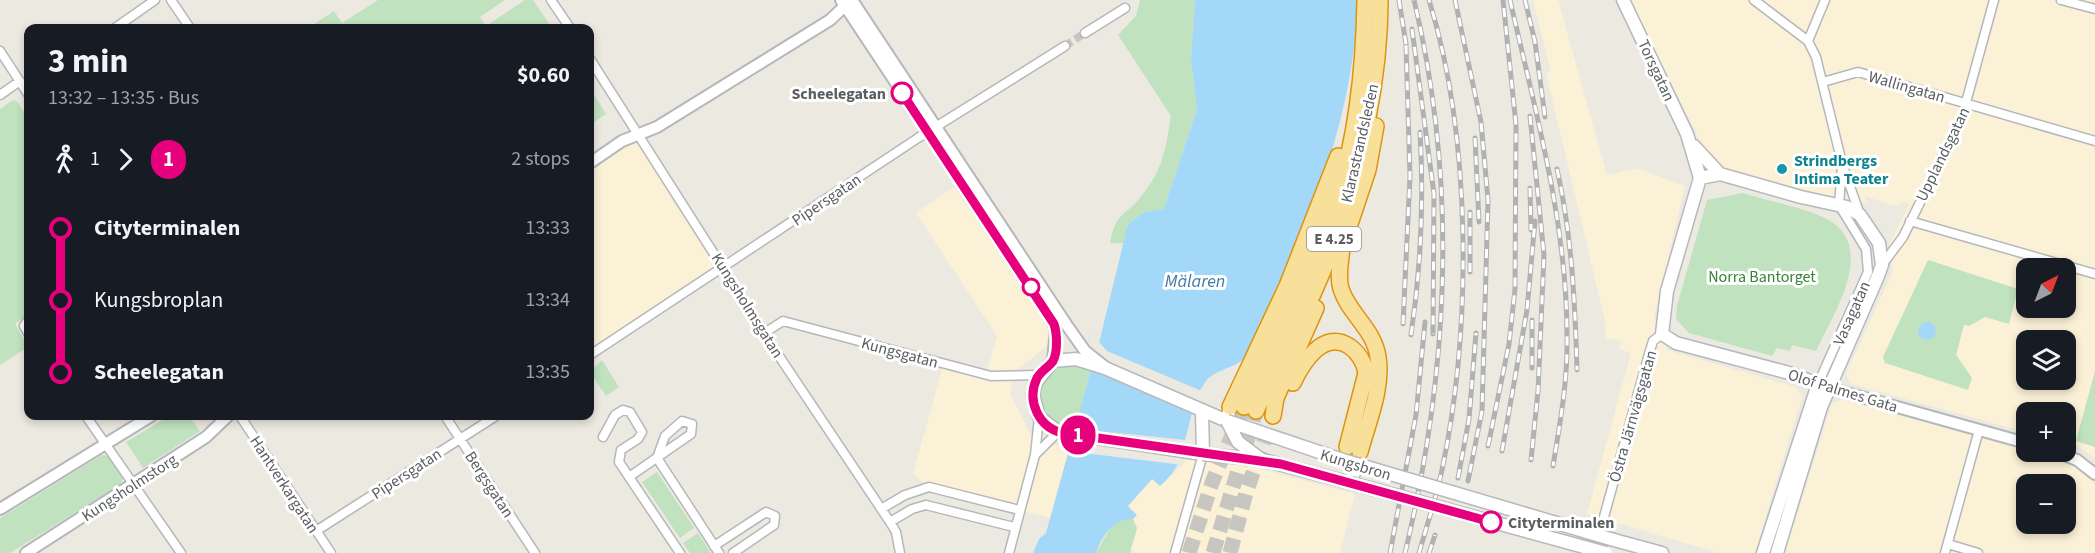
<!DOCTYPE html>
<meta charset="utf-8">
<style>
body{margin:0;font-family:"Source Sans 3",sans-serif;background:#20242c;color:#f1f3f6;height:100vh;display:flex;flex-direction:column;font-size:22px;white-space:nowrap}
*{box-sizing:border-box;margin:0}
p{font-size:20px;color:#9ea1a6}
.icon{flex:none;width:33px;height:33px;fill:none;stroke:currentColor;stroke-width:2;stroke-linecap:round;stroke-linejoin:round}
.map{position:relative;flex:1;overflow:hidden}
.panel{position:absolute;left:24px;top:24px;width:570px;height:396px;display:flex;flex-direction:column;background:#171b24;border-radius:12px;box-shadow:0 3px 9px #0003}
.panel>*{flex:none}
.badge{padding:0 12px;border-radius:20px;font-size:21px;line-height:39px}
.needle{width:39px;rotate:42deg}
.fabs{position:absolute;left:2016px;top:258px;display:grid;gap:12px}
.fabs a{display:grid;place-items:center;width:60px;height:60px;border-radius:12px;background:#171b24;box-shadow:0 3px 9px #0003;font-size:30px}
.map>.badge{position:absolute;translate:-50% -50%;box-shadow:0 0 0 3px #fff}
.legs{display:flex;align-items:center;gap:9px;height:66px;padding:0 24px;font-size:20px}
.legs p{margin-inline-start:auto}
.headline{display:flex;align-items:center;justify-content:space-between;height:102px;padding:0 24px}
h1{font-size:33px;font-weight:700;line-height:45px}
ul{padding:0 24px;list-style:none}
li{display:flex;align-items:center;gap:21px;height:72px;font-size:22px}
li i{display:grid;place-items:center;width:9px;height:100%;margin:0 8px;background:currentColor}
li i::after{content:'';width:15px;height:15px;margin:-8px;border:4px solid;border-radius:50%;background:#171b24}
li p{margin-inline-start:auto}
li:first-child i{background:linear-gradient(#0000 50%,currentColor 0)}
li:last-child i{background:linear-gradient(currentColor 50%,#0000 0)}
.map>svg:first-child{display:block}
</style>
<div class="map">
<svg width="2095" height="553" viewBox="0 0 2095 553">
<rect width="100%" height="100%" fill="#ece9e1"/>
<!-- commercial -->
<path fill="#fbf1d6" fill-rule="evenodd" d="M1533,0h25l49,175 30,-7 48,18 -31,131 13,33 129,37 6,10 -47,156h-36l-132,-39 44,-161 -12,-4 2,-8 -15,-3 -1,-17 -59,-248 5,-2z
M1630,0h465v458l-17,-12 -12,-3v-31h-40v20l-175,-48 -5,-10 47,-103 -3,-28 19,-38 -5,-4 -6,5 -7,-1 -26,-9 2,7 -46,-8 -97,-25 -16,-13zM2026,268h40v40h-40zM2026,340h40v40h-40z
M636,133l87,134 -133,87v-191z
M954,187l95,142 -3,18 -31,24 -5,22 20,41 40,17 -19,67 -123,-31 -15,-14 31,-110 42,11 11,-38 -81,-123z
M1846,399l180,50v3l43,9 26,23v69h-310l47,-150zM2026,484h40v40h-40z
M1187,459h35l133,35 -15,59h-201l-9,-3 7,-21 -4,-10 3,-4 -9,-8 25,-28 20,-3z"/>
<!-- green -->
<path fill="#c0e2bf" d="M378,0h127l-25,17 6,9 39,-26h8l19,28h-244l26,-17 8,12z
M1140,0h55l-4,60 6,49 -33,101 -20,2 -16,12 -4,19h-14c6,-33 16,-26 33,-49 20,-25 23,-47 28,-78l-53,-81 18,-19z
M590,88l16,26 -16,11z
M13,100l4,1 11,18v196l-13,9 13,23 -28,18v-256z
M1743,193c24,8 63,15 84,26 52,28 5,97 -11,132l-24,-6 -2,6 -13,-3 -5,8 -83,-23 -13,-14 1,-13 30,-106z
M1928,260l90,29 -9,35 -24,-7 -16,9 -5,-1 -8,30 16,23 -4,12 -83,-27 -2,-6z
M602,360l17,27 -13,9 -16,-24z
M1073,364l18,6 -15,58c-48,-6 -49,-59 -3,-64z
M2095,371v76l-19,-6z
M169,416h20l11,15 -57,37 -17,-26z
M102,455l6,1 15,22 -2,6 -111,69h-10v-35z
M657,472l37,56 -14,10 -38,-56z
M1124,518l9,1 4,9 -7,25h-34l15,-26z
M698,533l13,20h-21l-7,-10z"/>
<!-- water -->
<path fill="#a3d8f9" d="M1195,0h163c-4,107 -41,208 -87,304 -8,16 -15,39 -26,53 -9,12 -33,12 -41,27 -22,35 -9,73 -44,102l-8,-7 -24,27 9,9 -4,4c-19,-1 -31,17 -37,34h-63l6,-14 7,-6 45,-163 -11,-5 11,-32 8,10 29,-119 16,-12 20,-3 33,-100 -6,-49z
M1918 331a9 9 0 1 1 18 0a9 9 0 1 1-18 0Z"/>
<!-- pier -->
<path fill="#ece9e1" d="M1091,333l16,18 97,41 -9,22 -12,51 -116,-14 6,-23 112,12 7,-26 -112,-49z"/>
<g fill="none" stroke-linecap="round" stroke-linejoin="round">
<!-- minor-tunnel -->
<path stroke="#c8c6c1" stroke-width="8" stroke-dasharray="8 4" stroke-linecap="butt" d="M1065,46l20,-13"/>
<!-- trunk-tunnel -->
<path stroke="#c8c6c1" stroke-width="15" stroke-dasharray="15 8" stroke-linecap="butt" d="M1189,553l24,-73 31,-73
M1213,553l43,-142
M1230,553l16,-60 27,-77"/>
<!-- minor casing -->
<g stroke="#b4b7bb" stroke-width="11">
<path id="minor" d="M171,0l19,28
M551,0l19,28
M1754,0l54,41 8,16 26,106 18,52
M2061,0l34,9
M115,28l40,-28
M1085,33l40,-25
M1808,41l17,-41
M0,51l28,43
M590,59l187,294 113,169 6,10 4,21
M1823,82l35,-10 237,69
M0,95l20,-14
M1910,221l185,53
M1882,265l21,-28 59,-120 32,-117
M28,320l-4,6 4,7
M766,332l17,-11 208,55 48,-1
M590,355l328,-217 147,-92
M1818,384l50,-112 -2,-23 -27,-44 3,-39
M86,416l95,137
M240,416l91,137
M445,416l90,137
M1039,417l-4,38 23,-23
M603,437l12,-22 8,-5 7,2 12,20 -4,7 -17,11 -2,12 61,91
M657,458l62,95
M629,477l62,-43 1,-10 -10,-3 -17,15 -8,22
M881,509l24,-14 24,-8 90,23
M890,522l22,-13 14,-4 88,22
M316,531l180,-115
M1948,544l30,9
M714,546l52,-34 9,4 -1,9 -41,28
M1009,553l26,-98
M1175,553l28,-99
M1594,553l55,-199 4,-13 9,-7
M1945,553l34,-123"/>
</g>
<!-- tertiary casing -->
<g stroke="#b4b7bb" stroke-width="14">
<path id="tertiary" d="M841,0l210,317 5,14 -3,30
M852,0l216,327 17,24 20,16
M590,163l32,-22 35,-14 173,-107 19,-18
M1829,388l197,55
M2057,452l20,8 18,14
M0,509l151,-93
M26,553l180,-116 22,-21"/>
</g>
<!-- secondary casing -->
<g stroke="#b5b8bd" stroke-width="15">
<path id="secondary" d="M1623,0l64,134 13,44 -33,113 -5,43 14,9 113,30 40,15
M1694,146l26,28
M1700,178l20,-4 81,23 46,10 13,8 19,28 3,22 -4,11 -57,131 -44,146
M1202,411l1,43 -145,-22 -19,-15 -6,-22 3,-13 17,-21 23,-2 29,9 122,53 3,-14
M1263,460l88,23 8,-28
M1614,540l48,13
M1763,553l55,-169"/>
</g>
<!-- trunk casing -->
<g stroke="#de940e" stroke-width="18">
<path id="trunk" d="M1347,233l21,-63 8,-44
M1342,247c-1,14 -5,28 -1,42 8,25 33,40 37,68 5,31 -10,65 -18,95
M1293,383c9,-19 30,-54 56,-37 10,7 15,15 17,27l-19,74
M1230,407l57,-121 51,-130
M1244,407c33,-70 70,-139 94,-213 20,-63 26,-129 27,-194
M1256,411c25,-53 55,-106 75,-161 29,-81 49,-165 49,-250
M1273,416l3,-18 40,-90"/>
</g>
<!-- minor -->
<use href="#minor" stroke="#fff" stroke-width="8"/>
<!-- tertiary -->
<use href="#tertiary" stroke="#fff" stroke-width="10"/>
<!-- secondary -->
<use href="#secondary" stroke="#fff" stroke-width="12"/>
<!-- trunk -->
<use href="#trunk" stroke="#f8e09b" stroke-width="15"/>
<!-- rail casing -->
<g stroke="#b0b1b1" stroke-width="5">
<path id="rail" d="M1399,0l7,44
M1455,0l26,122 7,78 -6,211 -14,70
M1510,0c25,110 57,222 57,336 1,44 -7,87 -14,130
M1525,0l10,42 10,75
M1412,29l22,165 -1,140
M1530,116l14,139 -6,136 -7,69
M1475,138l4,84
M1557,169c15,67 18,134 20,201
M1530,188l1,42
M1470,272v-60
M1532,320v48
M1403,324l7,-148 -4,-131
M1411,335c10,-67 13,-135 9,-203
M1488,446l21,-102 6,-55 1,-164 -13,-125
M1502,451l25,-141 8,-89
M1458,478l11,-59 7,-86
M1390,553l26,-138 9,-93
M1405,553c44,-183 53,-369 9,-553
M1419,553c8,-28 17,-55 23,-83 30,-142 30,-331 -13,-470
M1429,553l6,-18"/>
</g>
<!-- rail -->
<use href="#rail" stroke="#fff" stroke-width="3" stroke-dasharray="9" stroke-linecap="butt"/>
<!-- secondary-bridge casing -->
<g stroke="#b5b8bd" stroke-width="15" stroke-linecap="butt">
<path id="secondary-bridge" d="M1227,421l116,39 271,80
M1227,421l11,21 24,18
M1203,454l60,6
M1351,483l255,70"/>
</g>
<!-- secondary-bridge -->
<use href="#secondary-bridge" stroke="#fff" stroke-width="12"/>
</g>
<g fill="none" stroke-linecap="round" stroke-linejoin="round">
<!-- line-1 casing -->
<g stroke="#fff" stroke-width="14">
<path id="line-1" d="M902,93l152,231c3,9 4,28 -1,37 -4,6 -12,10 -16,17 -11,23 2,50 26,55l218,31 210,58"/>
</g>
<!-- line-1 -->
<use href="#line-1" stroke="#e6007e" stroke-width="9"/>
</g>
<!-- markers -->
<g fill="#fff" stroke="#e6007e" stroke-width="3">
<circle cx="902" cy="93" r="10"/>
<circle cx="1031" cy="287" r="8"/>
<circle cx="1491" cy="522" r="10"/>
</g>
<circle fill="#0f9aa8" stroke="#fff" stroke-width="2" cx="1782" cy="169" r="6"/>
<g text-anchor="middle" stroke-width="6" stroke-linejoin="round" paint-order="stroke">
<!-- shield labels -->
<rect fill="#fff" stroke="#8c8e90" stroke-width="1.5" x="1307" y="227" width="54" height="24" rx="4.5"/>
<g font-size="15" font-weight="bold" fill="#5a5d61">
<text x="1334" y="244">E 4.25</text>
</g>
<!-- street labels -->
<g font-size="16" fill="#5a5d61" stroke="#fff">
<text transform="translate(1657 70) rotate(65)" y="6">Torsgatan</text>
<text transform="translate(1907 86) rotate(16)" y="6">Wallingatan</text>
<text transform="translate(1359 143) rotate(-77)" y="6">Klarastrandsleden</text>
<text transform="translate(1942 154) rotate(-64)" y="6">Upplandsgatan</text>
<text transform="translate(826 199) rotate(-34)" y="6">Pipersgatan</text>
<text transform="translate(748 305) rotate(58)" y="6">Kungsholmsgatan</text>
<text transform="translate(1851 313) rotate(-66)" y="6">Vasagatan</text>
<text transform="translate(900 352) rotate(15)" y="6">Kungsgatan</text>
<text transform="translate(1843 390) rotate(17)" y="6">Olof Palmes Gata</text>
<text transform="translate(1632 416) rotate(-74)" y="6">Östra Järnvägsgatan</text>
<text transform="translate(1356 464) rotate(17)" y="6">Kungsbron</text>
<text transform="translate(406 473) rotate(-33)" y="6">Pipersgatan</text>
<text transform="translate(285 484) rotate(57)" y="6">Hantverkargatan</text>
<text transform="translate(490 484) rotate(57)" y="6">Bergsgatan</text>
<text transform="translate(129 487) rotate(-33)" y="6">Kungsholmstorg</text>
</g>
<!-- stop labels -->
<g font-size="16" font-weight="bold" fill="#5a5d61" stroke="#fff" text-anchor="end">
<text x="886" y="99">Scheelegatan</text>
<text x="1508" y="528" text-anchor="start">Cityterminalen</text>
</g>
<!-- culture labels -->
<g font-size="16" font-weight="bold" fill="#0d838f" stroke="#fff" text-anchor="start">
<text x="1794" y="166">Strindbergs<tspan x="1794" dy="18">Intima Teater</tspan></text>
</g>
<!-- park labels -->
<g font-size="16" fill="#398039" stroke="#fff">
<text x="1762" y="282">Norra Bantorget</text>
</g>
<!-- water labels -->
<g font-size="18" font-style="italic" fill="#4279a9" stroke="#fff">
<text x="1195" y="287">Mälaren</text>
</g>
</g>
</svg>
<div class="fabs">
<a><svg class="needle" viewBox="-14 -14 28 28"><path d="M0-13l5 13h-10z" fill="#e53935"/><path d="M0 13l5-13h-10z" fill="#9ea1a6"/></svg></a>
<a><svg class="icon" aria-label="layers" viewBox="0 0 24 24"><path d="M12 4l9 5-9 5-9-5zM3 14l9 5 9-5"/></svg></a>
<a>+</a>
<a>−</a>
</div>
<b class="badge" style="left:1078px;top:435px;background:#e6007e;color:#fff">1</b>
<section class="panel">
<div class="headline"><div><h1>3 min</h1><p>13:32 – 13:35 · Bus</p></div><b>$0.60</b></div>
<div class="legs"><svg class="icon" aria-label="walk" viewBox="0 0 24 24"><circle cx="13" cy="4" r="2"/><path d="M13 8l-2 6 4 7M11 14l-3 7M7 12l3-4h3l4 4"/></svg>1<svg class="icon" aria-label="forward" viewBox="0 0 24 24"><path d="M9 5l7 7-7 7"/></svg><b class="badge" style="background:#e6007e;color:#fff">1</b><p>2 stops</p></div>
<ul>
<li><i style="color:#e6007e"></i><b>Cityterminalen</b><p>13:33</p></li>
<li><i style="color:#e6007e"></i><span>Kungsbroplan</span><p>13:34</p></li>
<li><i style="color:#e6007e"></i><b>Scheelegatan</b><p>13:35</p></li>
</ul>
</section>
</div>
